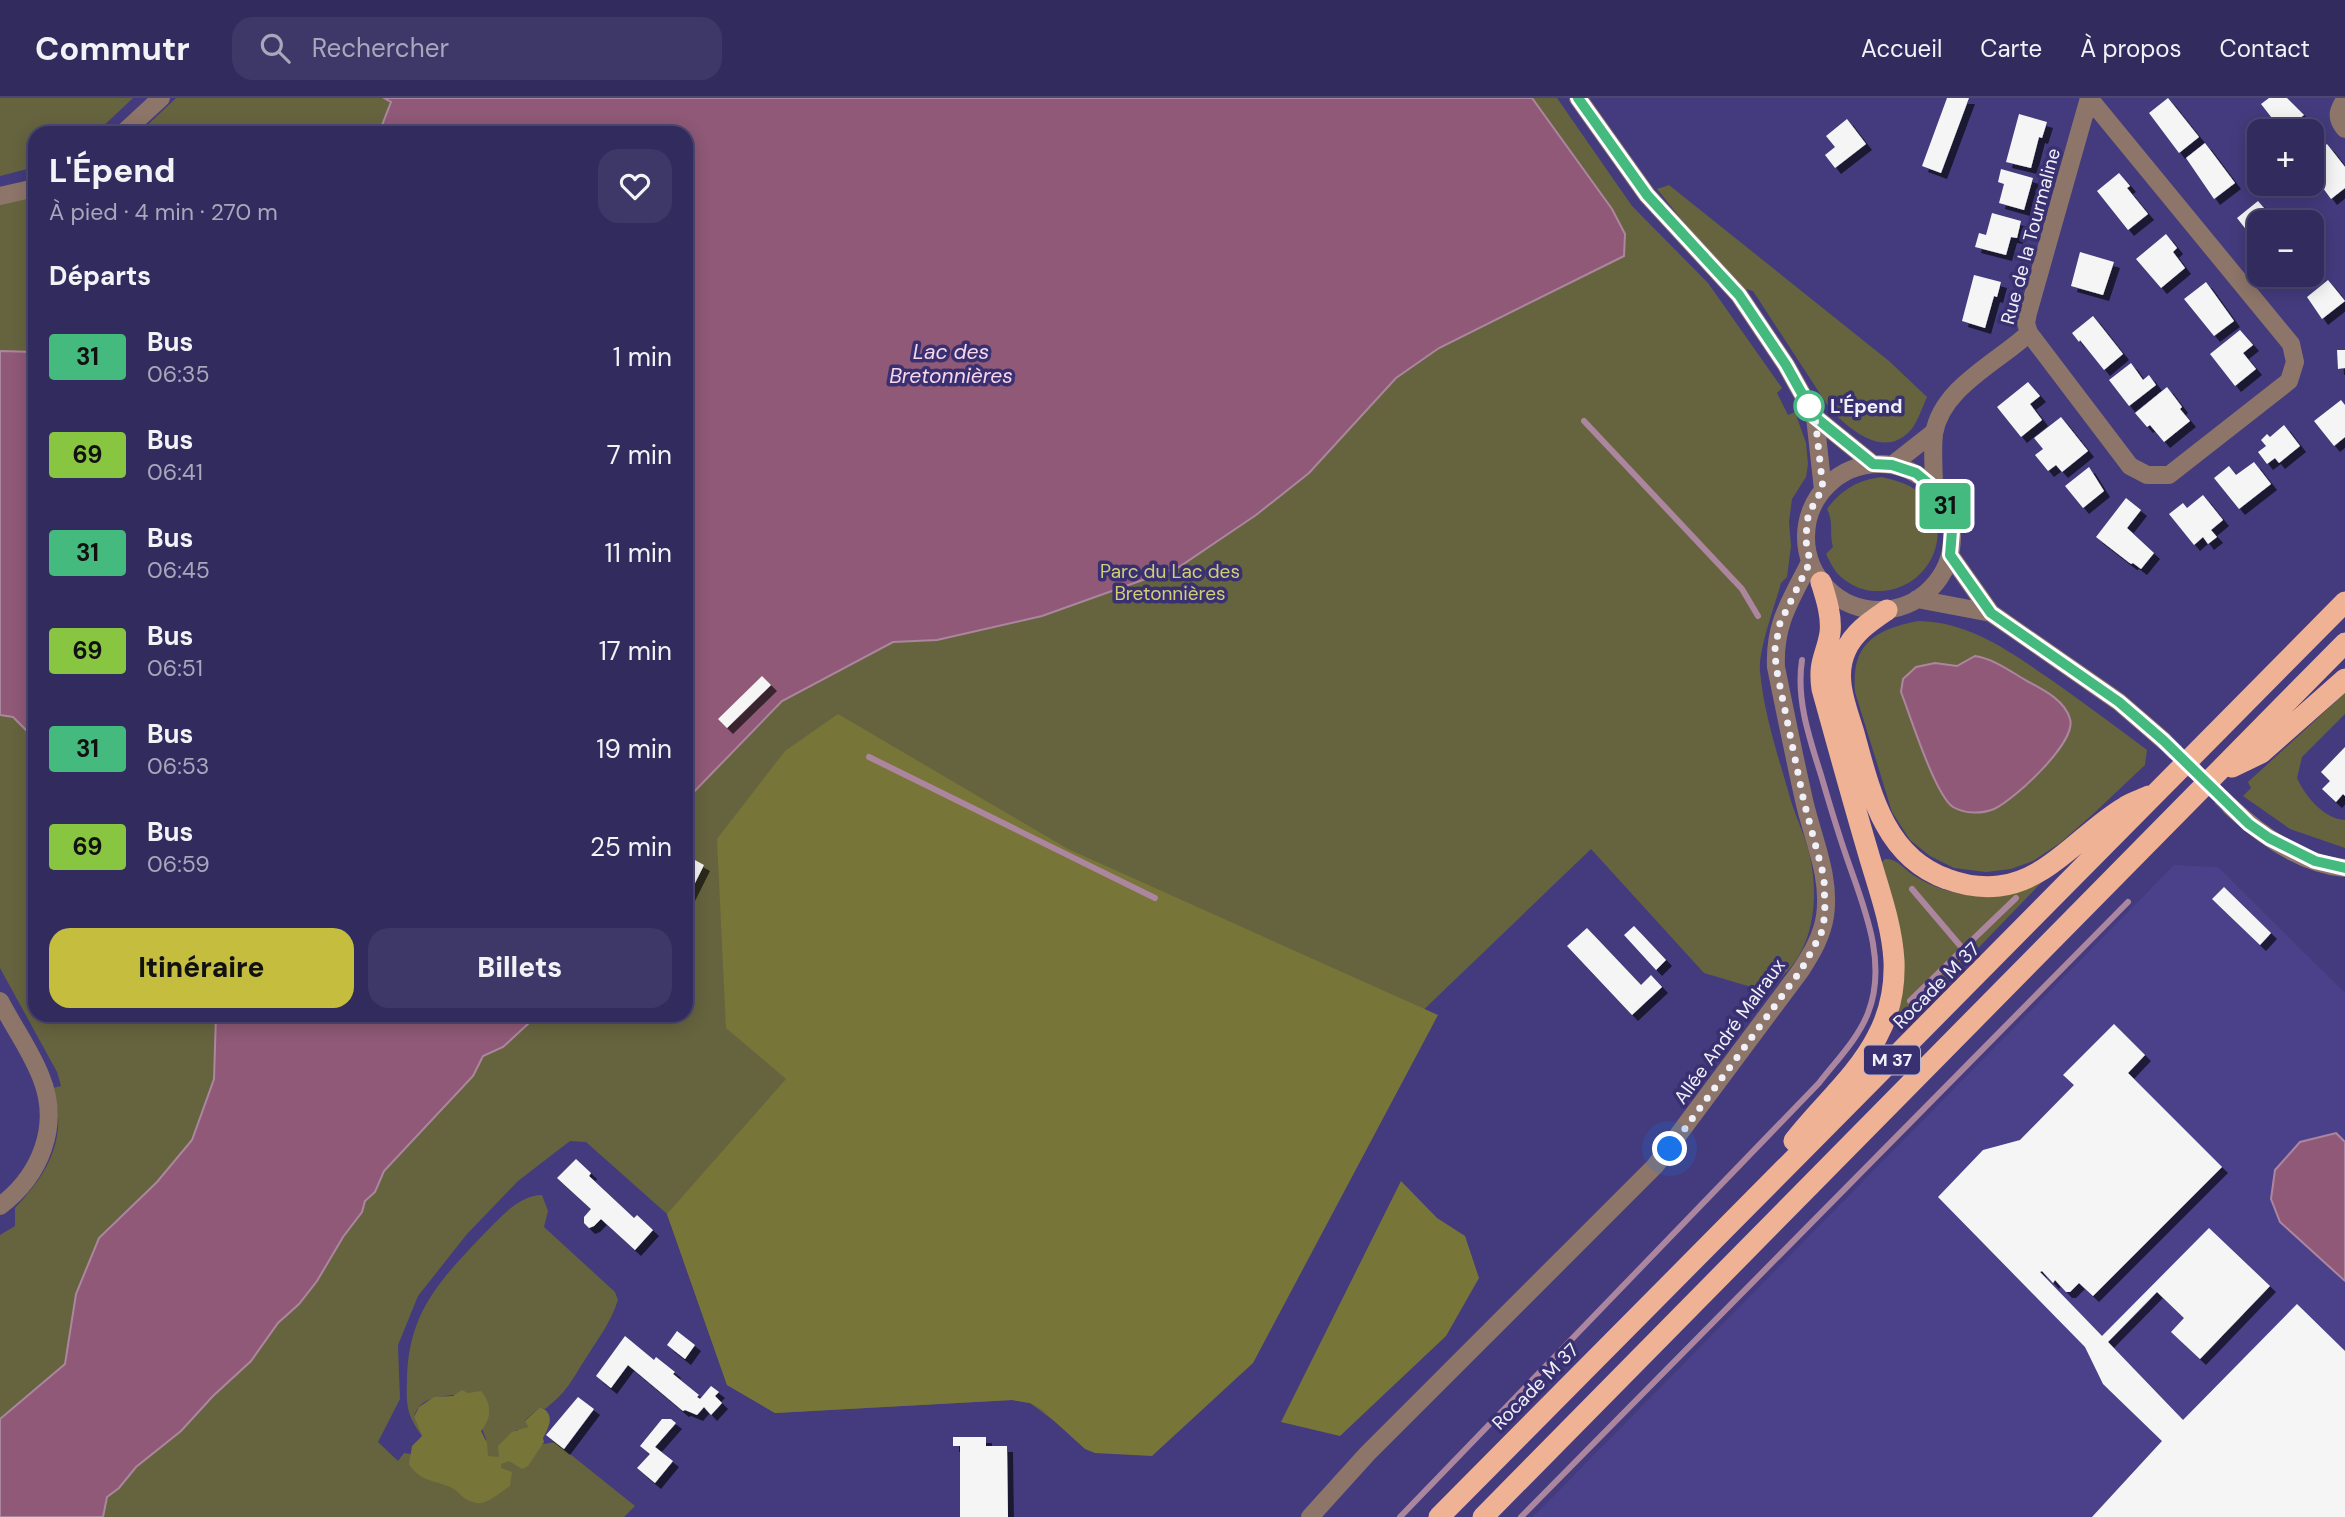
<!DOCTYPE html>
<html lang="fr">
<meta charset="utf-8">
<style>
body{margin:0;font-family:"DM Sans",sans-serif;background:#3d3867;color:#f1f3f6;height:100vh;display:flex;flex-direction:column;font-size:26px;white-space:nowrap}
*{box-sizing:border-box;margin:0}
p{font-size:23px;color:#a8a7bc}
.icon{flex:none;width:38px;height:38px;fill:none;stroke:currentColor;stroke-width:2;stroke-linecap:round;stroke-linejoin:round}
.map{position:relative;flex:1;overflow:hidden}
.sheet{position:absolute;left:28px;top:28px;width:665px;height:896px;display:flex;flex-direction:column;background:#322c5e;border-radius:21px;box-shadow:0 4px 18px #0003,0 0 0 2px #4d4873}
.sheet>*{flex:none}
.badge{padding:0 14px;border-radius:5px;font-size:24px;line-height:46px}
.fabs{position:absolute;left:2247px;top:21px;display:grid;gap:14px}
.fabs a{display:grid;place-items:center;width:77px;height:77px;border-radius:14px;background:#322c5e;box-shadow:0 4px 18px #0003,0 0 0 2px #4d4873;font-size:35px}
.you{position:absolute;width:35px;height:35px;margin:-18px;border:5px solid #fff;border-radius:50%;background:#1a73e8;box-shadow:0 0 0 10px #1a73e833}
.map>.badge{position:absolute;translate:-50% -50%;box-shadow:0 0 0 4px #fff}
h2{padding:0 21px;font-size:26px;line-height:63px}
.round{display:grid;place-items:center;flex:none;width:74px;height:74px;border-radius:21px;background:#3d3867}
.head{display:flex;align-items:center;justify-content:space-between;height:119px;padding:0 21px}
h1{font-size:33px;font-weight:800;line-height:52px}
.action{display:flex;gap:14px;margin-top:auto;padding:14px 21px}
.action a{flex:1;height:80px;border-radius:21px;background:#c4bd3e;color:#111;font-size:28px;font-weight:800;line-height:80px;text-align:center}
.action a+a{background:#3d3867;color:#f1f3f6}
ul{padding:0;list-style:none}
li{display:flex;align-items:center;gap:21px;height:98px;padding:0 21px}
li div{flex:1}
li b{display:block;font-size:26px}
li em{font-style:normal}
li .badge{min-width:77px;font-weight:700;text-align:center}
header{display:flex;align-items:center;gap:42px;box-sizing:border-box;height:98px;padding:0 35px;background:#322c5e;border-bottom:2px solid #4d4873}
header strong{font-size:33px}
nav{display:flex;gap:38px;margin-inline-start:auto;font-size:24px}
.search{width:490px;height:63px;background:#3d3867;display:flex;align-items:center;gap:18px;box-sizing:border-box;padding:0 24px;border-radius:21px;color:#a8a7bc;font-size:26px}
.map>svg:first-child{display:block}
</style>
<header>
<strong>Commutr</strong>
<div class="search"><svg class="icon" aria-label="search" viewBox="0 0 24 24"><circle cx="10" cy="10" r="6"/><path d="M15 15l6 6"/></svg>Rechercher</div>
<nav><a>Accueil</a><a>Carte</a><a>À propos</a><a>Contact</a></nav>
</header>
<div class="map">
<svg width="2345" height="1419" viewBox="0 0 2345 1419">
<defs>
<filter id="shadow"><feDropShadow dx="6" dy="6" stdDeviation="0" flood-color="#0009"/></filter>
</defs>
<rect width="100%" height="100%" fill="#433b7d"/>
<!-- built -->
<path fill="#4b418b" d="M2174,767l44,2 127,126v524h-812z"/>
<!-- green -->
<path fill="#66643f" d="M0,0h133l-37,35h-61v34l-35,9z
M176,0h1381l75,108 76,77 74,105 -5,5 11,22 7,-3 11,31 2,21 -2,13 -14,22 -3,23 2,24 -4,31 -6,6c-6,22 -23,68 -21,88 4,45 19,87 31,130 6,20 17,40 20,61 9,48 -1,106 -50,128l-57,-17 -113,-124 -528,507 -1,71 -32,-24 -18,-3 -237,13 -48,-28 -60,-171 -81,-72 -16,-1 -52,40 -51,53 -49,62 -20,49 2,54 -22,43 20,19 6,-8 41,6 41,-9v-11l-18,-46c-19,4 -48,0 -54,24l8,19c-15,-21 -16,-30 -15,-56 1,-66 31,-98 75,-144 16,-16 36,-41 60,-41l6,16 -4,16 71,65 3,8c-8,24 -19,37 -32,58 -15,23 -18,33 -41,51l-5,-2 -15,13 3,7 -7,3h-5l-16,22 55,-10 80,64 -11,11h-624v-282l15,-9v-18c34,-36 53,-70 38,-120l8,-2 -4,-14 -57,-104v-776l35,-5v828h651v-882h-547z
M1669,87l220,176 38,36c-5,11 -10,27 -18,35 -26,26 -59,-2 -79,-23l-77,-118 -10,-3 -61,-68 -25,-31z
M1882,379c12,3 25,6 35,14 44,36 12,103 -42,100 -14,0 -29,-8 -38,-18 -4,-5 -8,-13 -11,-19l7,-7c-4,-15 1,-24 -6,-38 15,-20 31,-29 55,-32z
M1918,523c52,1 91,30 132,58 33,23 65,47 97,71l-2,15 -53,50 -32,28 -27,18 -22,8 -25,3 -32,-4 -24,-12 -20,-16 -18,-28 -37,-120c-4,-49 20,-62 63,-71z
M2345,595v21l-43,43 -5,21c8,18 27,41 48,42v28l-55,-19 -47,-33 8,-8 -3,-6z
M1885,761c12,-1 19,10 28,16 11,7 24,13 36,16 40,12 58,-8 92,-8l-141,146 -4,-3 4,-22 -19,-141z"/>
<!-- forest -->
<path fill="#787539" d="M838,616l230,135 370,166 -185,348 -101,93 -57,-3 -10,-4 -44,-40 -11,-6 -18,-3 -237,13 -48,-28 -60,-171 119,-135 -60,-51 -9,-189 68,-88z
M1401,1083l36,37 28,18 14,42 -33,58 -106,100 -59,-14z
M462,1292l6,3 13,-2c11,13 11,27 0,40l6,12 1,13 11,1 -1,-11 14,-14 16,-5 -3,-6 15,-14c16,7 9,20 3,31l1,4 -16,24 -6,3 -13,-8 -8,3v4l11,4 -2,14c-8,5 -23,19 -33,17 -15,-2 -18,-13 -27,-16 -16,-7 -31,-6 -41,-23l3,-18 10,-10 -8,-19 5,-10 15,-10 19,-1z"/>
<!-- water -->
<path fill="#8f5977" stroke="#ac869e" stroke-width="2" d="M384,0h1148l80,111 13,25 -1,22 -185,92 -43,30 -87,95 -53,42 -77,52 -137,49 -105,24 -44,2 -111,59 -96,99v-667h-307l12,-31z
M0,253l35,1v387l-22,-22 -13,-2z
M1975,558c19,3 35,15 52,25 15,8 38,19 43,38 7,23 -55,80 -76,90 -12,5 -29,5 -41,-2 -18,-12 -43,-92 -52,-115l2,-13 13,-12 19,-4 22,3z
M216,917h318l-4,7 -27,25 -20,9 -10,20 -89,95 -9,21 -10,9 -3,11 -19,25 -26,44 -18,23 -21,19 -27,38 -38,35 -32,35 -45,36 -17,21 -12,9 -4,20h-103v-98l65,-55 11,-70 23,-56 58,-56 35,-42 22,-61z
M2336,1035l9,9v139l-65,-59 -9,-23 4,-29 25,-28z"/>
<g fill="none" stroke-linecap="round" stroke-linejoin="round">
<!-- stream -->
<path stroke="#ac869e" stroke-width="6" d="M1584,323l158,168 16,27
M869,659l286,141
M1963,851l53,-51
M1910,903l53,-52 -51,-60
M1400,1419l419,-434c17,-22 39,-44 49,-70 19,-48 -2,-101 -18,-146 -11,-31 -20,-61 -29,-92 -12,-38 -25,-76 -19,-115
M1521,1419l607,-615"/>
</g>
<!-- building -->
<path fill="#f5f5f5" filter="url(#shadow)" d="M1947,0h22l-28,75 -19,-7z
M2168,0l31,39 -20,16 -30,-40z
M2269,0h18l17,17 -22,16 -21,-27z
M2019,16l28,8 -5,16 -3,-1 -8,31 -25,-6z
M1847,21l19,25 -31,24 -10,-13 10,-8 -9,-11z
M2205,45l30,40 -21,16 -28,-41z
M2327,46l18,23v21l-14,11 -19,-26v-17z
M2001,71l32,9 -9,32 -25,-7 5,-19 -6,-2z
M2119,75l11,13 -3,2 21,26 -20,16 -31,-39z
M2258,103l18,21h-17v14l-7,5 -6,-7 2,-2 -11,-14z
M1992,115l29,8 -4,17 -6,-1 -5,18 -31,-8 4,-14 7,2z
M2166,136l11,14 -4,4 12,16 -24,20 -25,-29z
M2080,154l34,10 -11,33 -32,-9z
M1974,177l27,7 -4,15 -3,-1 -9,32 -23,-7z
M2328,182l17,21 -23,18 -15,-22z
M2206,184l28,39 -20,15 -30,-37z
M2093,218l30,38 -19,16 -24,-30 -1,2 -7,-9z
M2240,232l13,15 -10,8 13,16 -21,17 -25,-32z
M2337,252h8v18l-7,1z
M2131,265l12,17 6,-5 7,10 -27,21 -20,-26z
M2028,284l12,14 -10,8 12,16 -21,17 -24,-30z
M2167,289l15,20 -2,2 10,12 -26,21 -14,-17 -3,2 -12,-14z
M2341,302l4,5v32l-11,9 -20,-25z
M2061,319l27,34 -26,21 -6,-7 -8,6 -13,-16 8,-6 -9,-11z
M2284,327l16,21 -21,17 -4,-5 -8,6 -9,-12 8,-6 -5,-6 6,-6 3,3z
M2254,364l17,22 -32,25 -25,-31 15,-12 7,9z
M2089,369l15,24 -21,17 -18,-22z
M2203,397l20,25 -12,10 6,7 -9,7 -5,-7 -9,8 -25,-31 14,-11 4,5z
M2126,400l15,12 -14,18 27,25 -13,16 -8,-6 -2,1 -35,-27z
M762,578l9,9 -44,43 -9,-9z
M2345,649v49l-2,-2 -7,8 -14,-13 8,-8 -9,-9z
M693,761l11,6 -15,30 -3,-1v-21z
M2224,789l47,46 -11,12 -48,-46z
M1634,828l32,34 -10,10 -32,-35z
M1587,830l54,57 10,-10 11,12 -30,28 -65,-69z
M2114,926l31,31 -17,18 94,94 -129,129 -14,-13 -9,9h-4l-11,-12 -2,3 -11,-12 -2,1 62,64 107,-108 61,58 -70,73 -29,-27 13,-14 -27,-26 -49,50 75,78 114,-116 48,47v166h-253l70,-76 -59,-57 -18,-37 -147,-150 45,-47 37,-10 54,-55 -11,-10z
M576,1061l15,14 -2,3 45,42 3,-3 16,15 -18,20 -34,-31 -7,7 -5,2 -5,-5v-6l7,-8 -34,-31z
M677,1233l18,14 -10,14 -18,-14z
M625,1238l29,24 2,-3 19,15 -2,2 26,21 -2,2 3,2 11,-13 8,6 -4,4 7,7 -11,12 -7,-8 -7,8 -12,-5 -2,1 -55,-46 -17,23 -15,-12z
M578,1299l16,12 -30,40 -18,-14z
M662,1321h9l5,4 -21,24 18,14 -18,22 -18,-15 13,-14 -10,-8z
M953,1339h33v9h21l1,71h-48v-71h-7z"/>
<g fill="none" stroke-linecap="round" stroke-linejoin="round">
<!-- minor-tunnel -->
<path stroke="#5d568f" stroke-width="18" stroke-dasharray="18 9" stroke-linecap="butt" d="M2163,642l68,67"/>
<!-- minor -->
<path stroke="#8e7569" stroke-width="18" d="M1578,0l69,97 92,100 47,70 29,52 8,73
M2345,2c-8,11 -9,19 0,29
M123,35l38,-35
M0,98l35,-8
M2029,235l101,133 17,9h22l120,-94 6,-19 -4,-18 -202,-246
M1815,319l58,47
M1806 439a73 73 0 1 1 146 0a73 73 0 1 1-146 0Z
M1892,367l42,-33
M1934,390c0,-17 -2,-37 0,-54 7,-46 64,-72 95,-101l-3,-10 2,-10 61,-215
M1950,457l41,58 128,89 44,38
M1917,501l74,14
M2231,709c31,29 70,57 114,61
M0,903c13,25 31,50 41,76 20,49 -1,99 -41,129
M1310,1419l57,-63 288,-288 146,-196c11,-17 21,-34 24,-54 6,-40 -13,-79 -21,-116 -10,-44 -19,-89 -28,-133 -2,-44 15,-67 34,-105"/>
<!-- highway -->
<path stroke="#efb295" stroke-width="21" d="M1887,512c-16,11 -33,22 -41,40 -13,27 0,57 8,83 16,58 30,124 93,146 16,6 35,9 52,7 51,-6 84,-55 126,-79 7,-5 16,-7 24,-11
M2232,669l29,-14 84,-74
M1794,1043c26,-34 63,-65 83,-104 13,-24 18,-49 17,-76 -2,-37 -16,-74 -26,-109 -16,-54 -31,-109 -46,-163 -4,-28 4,-32 8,-56 2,-17 -4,-35 -9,-51
M1439,1419c301,-306 606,-608 906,-915
M1483,1419l862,-874"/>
</g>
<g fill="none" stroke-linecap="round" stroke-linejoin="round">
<!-- line casing -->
<g stroke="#fff" stroke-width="16">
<path id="line" d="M1578,0l69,97 92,100 47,70 29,52 58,47 19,1 24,8 18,15 12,20 6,23 -2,24 41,58 128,89 44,38 86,84 20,14 46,23 30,7"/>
</g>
<!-- line -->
<use href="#line" stroke="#44ba7f" stroke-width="10"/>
<!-- walk -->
<path stroke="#f0f0f8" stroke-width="7" stroke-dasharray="0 12.6" d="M1670,1051l131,-179 20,-36 4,-19 -1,-38 -20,-75 -28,-135 -1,-18 5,-26 30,-61 -4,-21 1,-21 8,-19 8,-12 -8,-72 -6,-11"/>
</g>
<!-- markers -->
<circle fill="#fff" stroke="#44ba7f" stroke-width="3.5" cx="1809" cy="308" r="14"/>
<g text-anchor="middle" stroke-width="7" stroke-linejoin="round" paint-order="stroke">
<!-- shield labels -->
<rect fill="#393071" stroke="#b9b6d0" stroke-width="2" x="1864" y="947.5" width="56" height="29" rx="5"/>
<g font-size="18" font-weight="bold" fill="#f0f0f8">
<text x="1892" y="968">M 37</text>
</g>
<!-- street labels -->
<g font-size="19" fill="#f0f0f8" stroke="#393071">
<text transform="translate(2030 138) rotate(-75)" y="7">Rue de la Tourmaline</text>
<text transform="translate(1936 887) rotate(-45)" y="7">Rocade M 37</text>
<text transform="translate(1729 933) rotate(-54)" y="7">Allée André Malraux</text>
<text transform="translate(1535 1288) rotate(-45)" y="7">Rocade M 37</text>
</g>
<!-- stop labels -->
<g font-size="19" font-weight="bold" fill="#f0f0f8" stroke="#393071" text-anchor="start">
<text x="1830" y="315">L'Épend</text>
</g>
<!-- park labels -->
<g font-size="19" fill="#d2ce75" stroke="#393071">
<text x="1170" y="480">Parc du Lac des<tspan x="1170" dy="22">Bretonnières</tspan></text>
</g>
<!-- water labels -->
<g font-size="21" font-style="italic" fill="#f9d6e8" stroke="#393071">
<text x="951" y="261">Lac des<tspan x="951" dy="24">Bretonnières</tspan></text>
</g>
</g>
</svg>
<div class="fabs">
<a>+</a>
<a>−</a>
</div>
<div class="you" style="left:1670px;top:1051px"></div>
<b class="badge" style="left:1945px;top:408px;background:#44ba7f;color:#111">31</b>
<section class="sheet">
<div class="head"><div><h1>L'Épend</h1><p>À pied · 4 min · 270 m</p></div><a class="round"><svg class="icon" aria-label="heart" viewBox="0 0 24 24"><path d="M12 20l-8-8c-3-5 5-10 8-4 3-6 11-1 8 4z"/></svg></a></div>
<h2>Départs</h2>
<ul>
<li><span class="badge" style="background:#44ba7f;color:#111">31</span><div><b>Bus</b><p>06:35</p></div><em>1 min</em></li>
<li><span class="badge" style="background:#88c540;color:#111">69</span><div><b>Bus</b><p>06:41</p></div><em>7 min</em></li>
<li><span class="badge" style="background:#44ba7f;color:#111">31</span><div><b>Bus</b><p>06:45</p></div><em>11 min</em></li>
<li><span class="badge" style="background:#88c540;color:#111">69</span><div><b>Bus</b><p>06:51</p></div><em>17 min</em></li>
<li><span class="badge" style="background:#44ba7f;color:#111">31</span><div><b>Bus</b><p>06:53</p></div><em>19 min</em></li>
<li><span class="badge" style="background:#88c540;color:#111">69</span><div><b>Bus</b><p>06:59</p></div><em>25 min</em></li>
</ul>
<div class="action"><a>Itinéraire</a><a>Billets</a></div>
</section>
</div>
